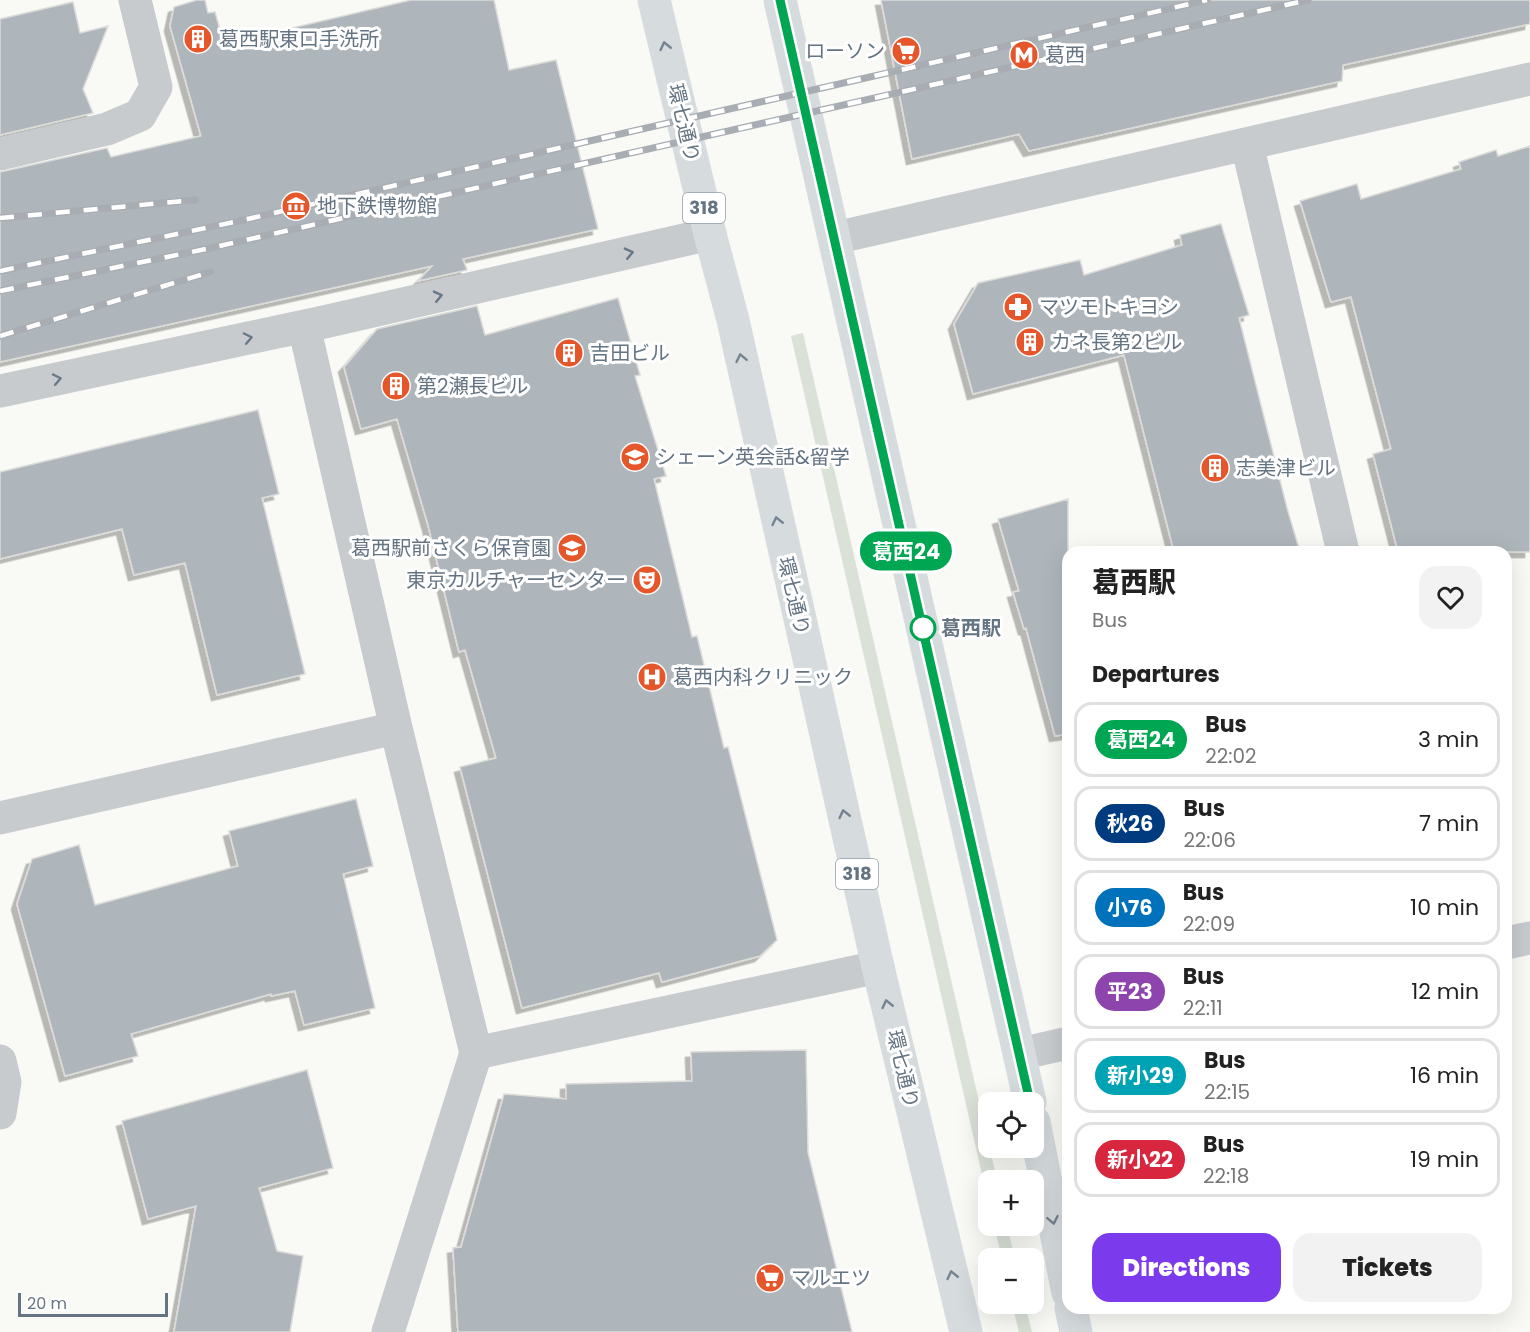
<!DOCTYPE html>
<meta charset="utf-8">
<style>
body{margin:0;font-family:Poppins,"Noto Sans JP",sans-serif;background:#f2f2f2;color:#222;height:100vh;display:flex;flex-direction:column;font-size:22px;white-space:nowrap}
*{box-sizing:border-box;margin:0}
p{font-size:20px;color:#767676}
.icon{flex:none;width:33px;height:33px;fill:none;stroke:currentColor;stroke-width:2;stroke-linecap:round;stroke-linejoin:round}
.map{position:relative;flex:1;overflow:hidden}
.panel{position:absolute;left:1062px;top:546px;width:450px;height:768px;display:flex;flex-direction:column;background:#fff;border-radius:18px;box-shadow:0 6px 24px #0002}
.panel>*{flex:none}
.badge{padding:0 12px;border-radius:20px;font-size:21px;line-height:39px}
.fabs{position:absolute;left:978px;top:1092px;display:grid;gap:12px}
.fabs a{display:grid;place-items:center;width:66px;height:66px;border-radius:12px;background:#fff;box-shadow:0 6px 24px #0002;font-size:30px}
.scale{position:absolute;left:18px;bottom:15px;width:150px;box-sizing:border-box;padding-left:6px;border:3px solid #647482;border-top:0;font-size:16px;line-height:21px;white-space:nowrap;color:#647482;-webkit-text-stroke:4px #fff;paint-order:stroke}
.map>.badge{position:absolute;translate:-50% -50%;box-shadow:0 0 0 3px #fff}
h2{padding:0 30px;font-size:22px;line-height:54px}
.round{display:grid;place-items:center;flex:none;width:63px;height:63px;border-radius:18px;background:#f2f2f2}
.summary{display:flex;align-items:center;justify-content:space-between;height:102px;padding:0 30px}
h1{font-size:28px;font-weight:800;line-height:45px}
.action{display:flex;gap:12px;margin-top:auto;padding:12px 30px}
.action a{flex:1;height:69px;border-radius:18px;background:#7c3aed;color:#fff;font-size:24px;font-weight:800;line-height:69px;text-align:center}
.action a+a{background:#f2f2f2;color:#222}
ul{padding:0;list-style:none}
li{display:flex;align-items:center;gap:18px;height:75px;margin:0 12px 9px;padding:0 18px;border:3px solid #e0e0e0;border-radius:18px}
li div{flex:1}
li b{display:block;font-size:22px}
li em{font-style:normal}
li .badge{min-width:66px;font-weight:700;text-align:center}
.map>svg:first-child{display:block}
</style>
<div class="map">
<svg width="1530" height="1332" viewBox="0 0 1530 1332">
<defs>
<filter id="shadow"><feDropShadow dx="-5.5" dy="5.5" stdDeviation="0" flood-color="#0004"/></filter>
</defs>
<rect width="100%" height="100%" fill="#f9f9f6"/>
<!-- green -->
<path fill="#dae1d7" d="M803,333l194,847h-9v21l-197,-865z
M994,1226h13l8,32h-13z
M1012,1304h13l7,28h-13z"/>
<!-- building -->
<path fill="#aeb6bc" stroke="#dbdbd9" stroke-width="1.5" filter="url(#shadow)" d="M197,0h8l3,13 7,-1 9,32 187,-44h83l15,70 47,-10 42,169 -135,30 4,11 -49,11 14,-15 -432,96v-190l107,-24 4,9 90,-21 -31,-110 4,-19z
M881,0h649v24l-187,41 -1,16 -313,70 -10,-17 -107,25z
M73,2l7,31 28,-7 -25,63 10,24 -93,22v-116z
M1530,146v406h-132l-25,-98 18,-5 -40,-152 -20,5 -31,-101 57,-17 4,15 100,-30 -2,-7 37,-12 2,6z
M1221,224l28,91 -10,3 48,190 13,44h-126l-50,-197 -151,39 -19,-70 24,-41 102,-23 4,15 98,-30 -2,-10z
M618,298l22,77 -5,1 31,100 -12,3 38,158 5,-1 27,112 4,-1 49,193 -17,16 -98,26 -3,-9 -137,35 -62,-241 36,-9 -31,-108 -6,2 -31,-127 -31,-106 -36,10 -17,-62 33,-38 100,-23 8,29z
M258,410l21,84 -17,4 43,176 -88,21 -32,-132 -51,12 -12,-46 -122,30v-87z
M1068,499v235l-13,2 -29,-108 -2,1 -11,-37 6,-1 -21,-72z
M356,799l17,67 -30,8 32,134 -71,17 -9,-34 -24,5v-2l-140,40 7,22 -73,20 -48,-172 15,-45 47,-14 16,60 143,-39 -9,-35z
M806,1050l2,103 44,179h-394l-5,-84 8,-1 43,-153 62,5v-15l126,-3 -1,-29z
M307,1070l26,98 -74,20 18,63 26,5 -13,76h-116l22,-126 -48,13 -26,-98z"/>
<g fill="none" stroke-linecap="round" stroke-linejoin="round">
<!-- minor -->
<path stroke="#c7cbce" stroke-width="33" d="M1247,144l96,408
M0,154l107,-25 33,-14 16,-28 -21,-87
M835,238l695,-159
M304,326l92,402 80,325 -88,279
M0,391l324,-69 386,-88
M0,818l396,-90
M1506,943l24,-5
M476,1053l402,-86
M1020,1054l48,-11
M0,1061l5,21 -5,31"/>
<!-- primary -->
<path stroke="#d6dbde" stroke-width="33" d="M654,0l56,234 23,86 145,647 88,365
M780,0l250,1102
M1034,1122l34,171
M1071,1308l5,24"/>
<!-- rail casing -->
<g stroke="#a7adb3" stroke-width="7">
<path id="rail" d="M0,218l195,-18
M0,271l239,-50 968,-221
M0,291l206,-42 1102,-249
M0,336l210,-64"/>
</g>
<!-- rail -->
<use href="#rail" stroke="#fff" stroke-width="4.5" stroke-dasharray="14" stroke-linecap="butt"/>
</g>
<!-- one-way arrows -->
<defs><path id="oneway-chevron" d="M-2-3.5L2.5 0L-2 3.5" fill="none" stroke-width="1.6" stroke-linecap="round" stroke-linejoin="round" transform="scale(1.5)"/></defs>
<g stroke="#758390">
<use href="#oneway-chevron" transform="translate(665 46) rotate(-103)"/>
<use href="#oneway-chevron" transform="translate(741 358) rotate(-102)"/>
<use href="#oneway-chevron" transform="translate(777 521) rotate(-103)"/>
<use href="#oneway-chevron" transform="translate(844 814) rotate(-103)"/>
<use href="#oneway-chevron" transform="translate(887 1004) rotate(-103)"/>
<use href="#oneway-chevron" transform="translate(1053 1220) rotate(79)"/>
<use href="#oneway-chevron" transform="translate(952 1275) rotate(-103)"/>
</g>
<g stroke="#697886">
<use href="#oneway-chevron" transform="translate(629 253) rotate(-13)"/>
<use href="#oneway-chevron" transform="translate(438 296) rotate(-13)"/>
<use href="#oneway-chevron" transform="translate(248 338) rotate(-12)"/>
<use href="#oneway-chevron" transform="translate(57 379) rotate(-12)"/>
</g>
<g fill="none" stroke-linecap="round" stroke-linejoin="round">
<!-- line casing -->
<g stroke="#fff" stroke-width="14">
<path id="line" d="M780,0l250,1102"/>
</g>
<!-- line -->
<use href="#line" stroke="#00a651" stroke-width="9"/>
</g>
<!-- icons -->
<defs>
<g id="building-disc" transform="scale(1.5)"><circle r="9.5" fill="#e5572a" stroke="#fff"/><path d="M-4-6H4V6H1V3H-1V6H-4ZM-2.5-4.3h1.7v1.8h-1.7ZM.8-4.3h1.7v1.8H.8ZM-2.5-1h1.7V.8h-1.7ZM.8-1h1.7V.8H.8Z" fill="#fff"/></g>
<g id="supermarket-disc" transform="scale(1.5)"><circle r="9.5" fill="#e5572a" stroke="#fff"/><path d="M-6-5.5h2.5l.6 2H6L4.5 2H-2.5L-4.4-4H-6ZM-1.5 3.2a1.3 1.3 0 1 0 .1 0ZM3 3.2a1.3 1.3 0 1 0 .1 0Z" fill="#fff"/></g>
<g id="metro-disc" transform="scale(1.5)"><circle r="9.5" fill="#e5572a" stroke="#fff"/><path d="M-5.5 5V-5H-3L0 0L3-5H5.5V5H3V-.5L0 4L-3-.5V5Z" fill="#fff"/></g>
<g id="museum-disc" transform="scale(1.5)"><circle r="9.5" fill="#e5572a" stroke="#fff"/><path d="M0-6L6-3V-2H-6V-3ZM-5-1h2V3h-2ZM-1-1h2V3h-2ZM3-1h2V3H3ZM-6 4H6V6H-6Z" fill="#fff"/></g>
<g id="pharmacy-disc" transform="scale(1.5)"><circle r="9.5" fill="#e5572a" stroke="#fff"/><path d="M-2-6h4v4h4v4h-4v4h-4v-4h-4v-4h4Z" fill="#fff"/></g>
<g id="university-disc" transform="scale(1.5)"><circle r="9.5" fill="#e5572a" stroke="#fff"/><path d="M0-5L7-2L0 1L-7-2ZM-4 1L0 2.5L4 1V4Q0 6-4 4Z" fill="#fff"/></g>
<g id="school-disc" transform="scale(1.5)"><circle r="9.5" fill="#e5572a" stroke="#fff"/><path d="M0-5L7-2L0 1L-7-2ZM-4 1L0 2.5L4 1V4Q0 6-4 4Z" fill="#fff"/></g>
<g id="theatre-disc" transform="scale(1.5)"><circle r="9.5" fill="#e5572a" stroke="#fff"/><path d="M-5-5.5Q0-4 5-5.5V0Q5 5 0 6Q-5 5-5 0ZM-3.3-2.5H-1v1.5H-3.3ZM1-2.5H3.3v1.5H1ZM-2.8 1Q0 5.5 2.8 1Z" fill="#fff"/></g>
<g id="hospital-disc" transform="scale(1.5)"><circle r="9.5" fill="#e5572a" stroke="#fff"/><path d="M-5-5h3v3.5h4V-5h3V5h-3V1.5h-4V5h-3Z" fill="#fff"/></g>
</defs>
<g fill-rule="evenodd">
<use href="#building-disc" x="198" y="39"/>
<use href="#supermarket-disc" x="906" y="51"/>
<use href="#metro-disc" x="1024" y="55"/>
<use href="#museum-disc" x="296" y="206"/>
<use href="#pharmacy-disc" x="1018" y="307"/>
<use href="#building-disc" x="1030" y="342"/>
<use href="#building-disc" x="569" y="353"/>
<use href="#building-disc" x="396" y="386"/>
<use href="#university-disc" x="635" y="457"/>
<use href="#building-disc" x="1215" y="468"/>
<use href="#school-disc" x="572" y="548"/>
<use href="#theatre-disc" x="647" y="580"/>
<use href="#hospital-disc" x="652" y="677"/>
<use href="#supermarket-disc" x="770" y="1278"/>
</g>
<!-- markers -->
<circle fill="#fff" stroke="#00a651" stroke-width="3" cx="923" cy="628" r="12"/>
<g text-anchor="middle" stroke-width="6" stroke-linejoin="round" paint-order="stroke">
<!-- shield labels -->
<g fill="#fff" stroke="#929ea8" stroke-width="1.5">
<rect x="683" y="193" width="42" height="30" rx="4.5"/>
<rect x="836" y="859" width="42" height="30" rx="4.5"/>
</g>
<g font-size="18" font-weight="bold" fill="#647482">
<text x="704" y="214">318</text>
<text x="857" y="880">318</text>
</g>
<!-- poi labels -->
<g font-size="20" fill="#647482" stroke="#fff" text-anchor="start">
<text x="219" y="46">葛西駅東口手洗所</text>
<text x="885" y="58" text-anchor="end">ローソン</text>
<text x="1045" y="62">葛西</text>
<text x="317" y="213">地下鉄博物館</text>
<text x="1039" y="314">マツモトキヨシ</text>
<text x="1051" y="349">カネ長第2ビル</text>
<text x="590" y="360">吉田ビル</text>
<text x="417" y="393">第2瀬長ビル</text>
<text x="656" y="464">シェーン英会話&amp;留学</text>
<text x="1236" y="475">志美津ビル</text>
<text x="551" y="555" text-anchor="end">葛西駅前さくら保育園</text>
<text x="626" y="587" text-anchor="end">東京カルチャーセンター</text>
<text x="673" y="684">葛西内科クリニック</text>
<text x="791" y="1285">マルエツ</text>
</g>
<!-- street labels -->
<g font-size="20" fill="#647482" stroke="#fff">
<text transform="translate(684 123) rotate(77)" y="7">環七通り</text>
<text transform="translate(794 596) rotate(77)" y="7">環七通り</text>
<text transform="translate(903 1069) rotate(77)" y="7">環七通り</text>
</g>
<!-- stop labels -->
<g font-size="20" font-weight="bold" fill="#647482" stroke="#fff" text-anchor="start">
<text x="941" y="635">葛西駅</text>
</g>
</g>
</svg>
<div class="fabs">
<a><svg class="icon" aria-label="locate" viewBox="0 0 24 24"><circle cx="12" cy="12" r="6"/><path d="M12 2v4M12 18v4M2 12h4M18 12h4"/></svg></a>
<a>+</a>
<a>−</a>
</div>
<div class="scale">20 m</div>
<b class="badge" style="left:906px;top:551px;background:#00a651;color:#fff">葛西24</b>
<section class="panel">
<div class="summary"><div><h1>葛西駅</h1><p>Bus</p></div><a class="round"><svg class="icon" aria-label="heart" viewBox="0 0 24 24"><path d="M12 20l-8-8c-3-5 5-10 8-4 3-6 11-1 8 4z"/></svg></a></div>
<h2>Departures</h2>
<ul>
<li><span class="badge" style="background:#00a651;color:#fff">葛西24</span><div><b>Bus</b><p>22:02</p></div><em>3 min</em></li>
<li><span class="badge" style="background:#003b80;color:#fff">秋26</span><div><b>Bus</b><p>22:06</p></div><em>7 min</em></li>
<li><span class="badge" style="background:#0072bc;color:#fff">小76</span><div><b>Bus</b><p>22:09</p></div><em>10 min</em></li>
<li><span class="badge" style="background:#8e44ad;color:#fff">平23</span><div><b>Bus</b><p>22:11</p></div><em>12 min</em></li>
<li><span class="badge" style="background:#00a3b4;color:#fff">新小29</span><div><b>Bus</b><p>22:15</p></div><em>16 min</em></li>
<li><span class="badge" style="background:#d7263d;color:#fff">新小22</span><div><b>Bus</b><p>22:18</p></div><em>19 min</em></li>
</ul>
<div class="action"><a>Directions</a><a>Tickets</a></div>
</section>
</div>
